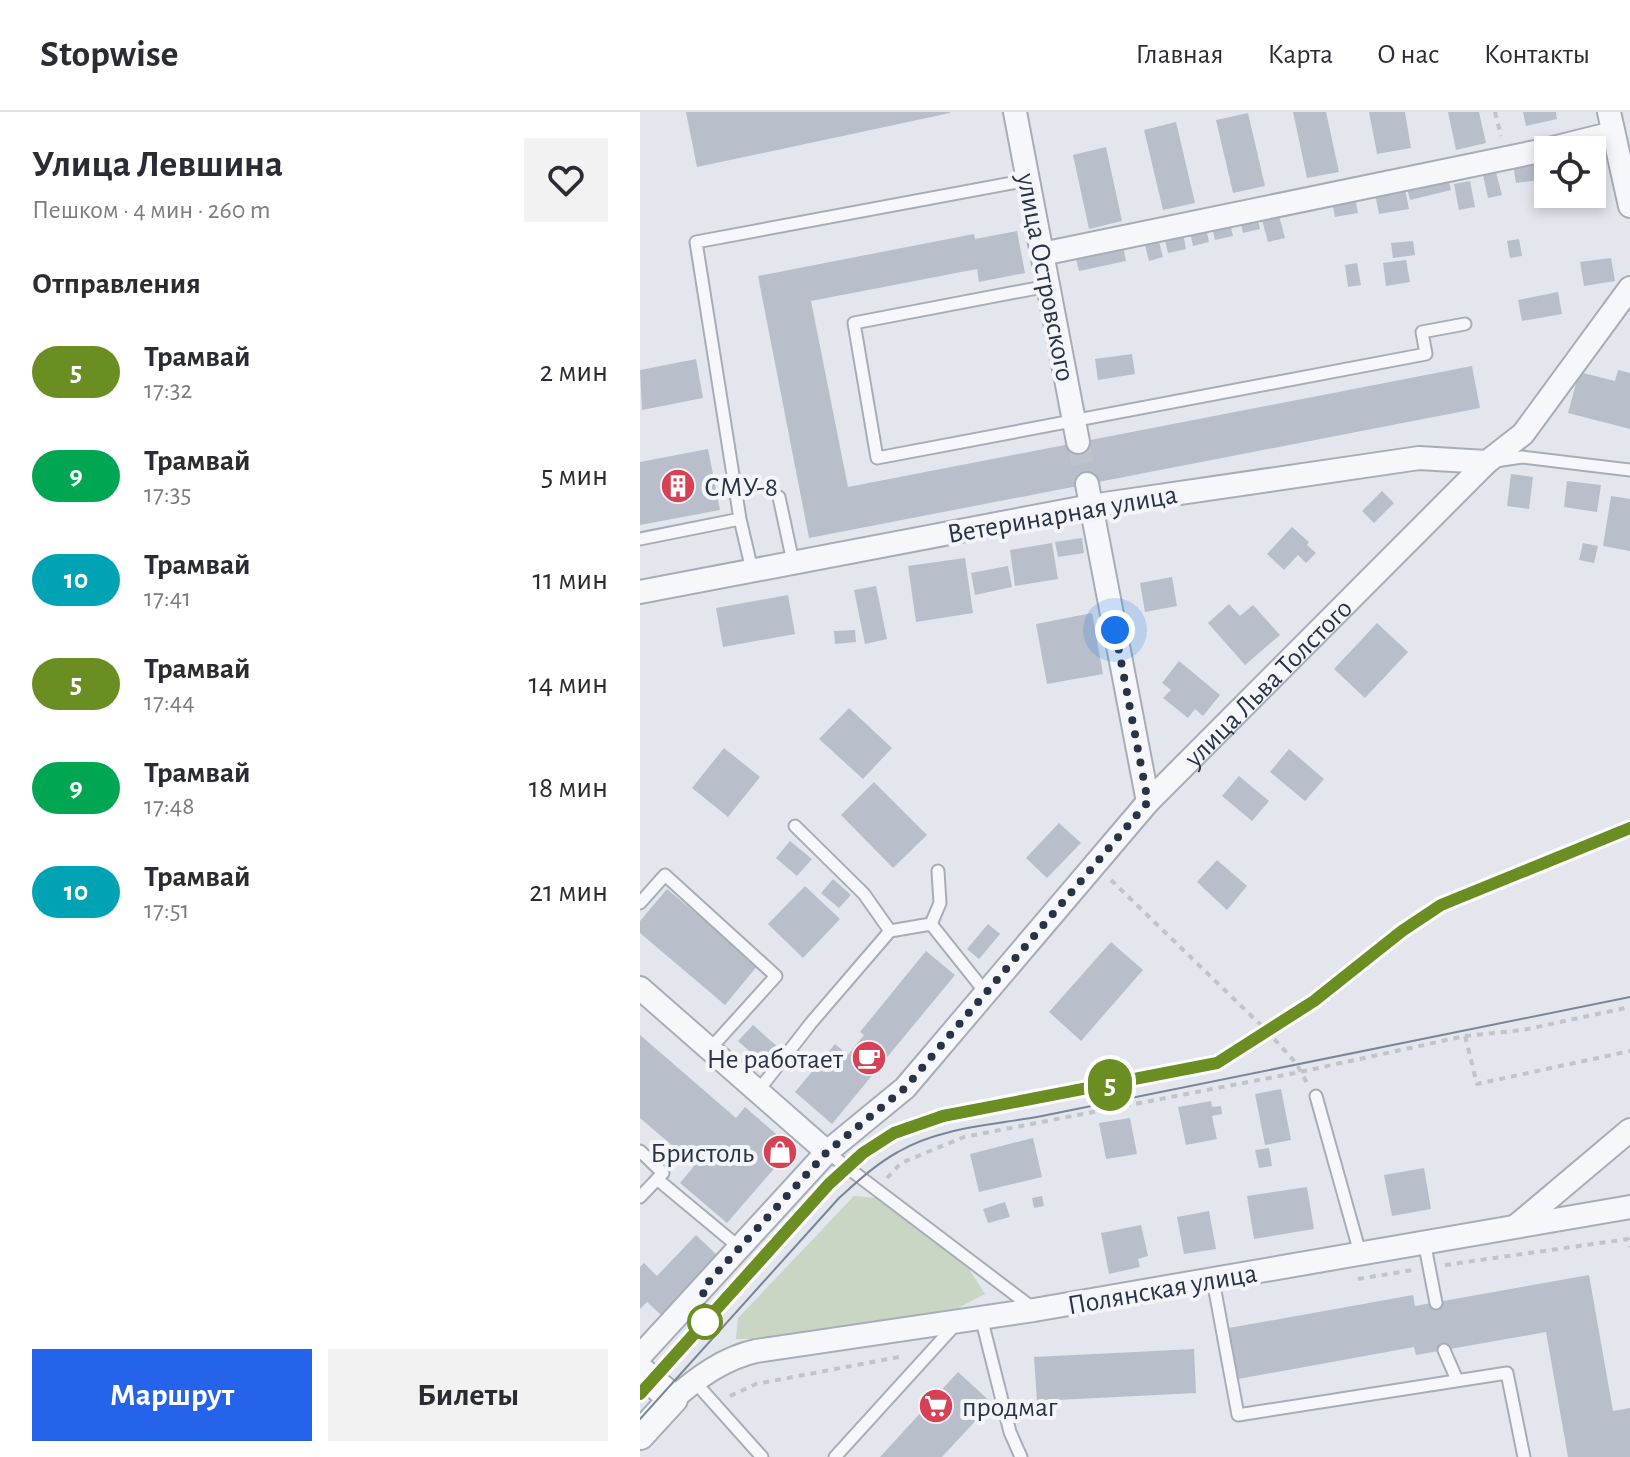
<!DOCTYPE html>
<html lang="ru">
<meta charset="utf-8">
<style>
body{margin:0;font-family:"Alegreya Sans",sans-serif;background:#f2f2f3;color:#2b2b33;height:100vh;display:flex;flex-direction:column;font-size:30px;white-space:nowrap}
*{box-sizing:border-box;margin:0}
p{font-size:26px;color:#7c7c81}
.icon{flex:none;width:44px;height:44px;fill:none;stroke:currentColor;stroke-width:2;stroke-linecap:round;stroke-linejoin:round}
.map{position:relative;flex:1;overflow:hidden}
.details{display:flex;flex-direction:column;background:#fff;width:640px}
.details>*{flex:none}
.badge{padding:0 16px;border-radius:26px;font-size:28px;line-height:52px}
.tools{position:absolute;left:894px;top:24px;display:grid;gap:16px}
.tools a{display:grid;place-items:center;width:72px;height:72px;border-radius:0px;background:#fff;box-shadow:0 4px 12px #0003;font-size:40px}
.you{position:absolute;width:40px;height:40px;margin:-20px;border:6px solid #fff;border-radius:50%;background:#1a73e8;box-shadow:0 0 0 12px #1a73e833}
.map>.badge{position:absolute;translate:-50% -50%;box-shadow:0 0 0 4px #fff}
h2{padding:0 32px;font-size:30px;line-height:72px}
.round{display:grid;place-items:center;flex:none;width:84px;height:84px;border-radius:0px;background:#f2f2f3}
.head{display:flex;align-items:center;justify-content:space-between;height:136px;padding:0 32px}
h1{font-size:38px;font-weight:700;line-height:60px}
.button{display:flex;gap:16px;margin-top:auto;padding:16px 32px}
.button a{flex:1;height:92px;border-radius:0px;background:#2563eb;color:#fff;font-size:32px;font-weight:700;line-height:92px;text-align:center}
.button a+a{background:#f2f2f3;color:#2b2b33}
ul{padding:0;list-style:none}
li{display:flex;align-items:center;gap:24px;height:104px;padding:0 32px}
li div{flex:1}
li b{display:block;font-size:30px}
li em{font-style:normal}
li .badge{min-width:88px;font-weight:700;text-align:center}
header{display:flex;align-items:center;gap:48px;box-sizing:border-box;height:112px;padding:0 40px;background:#fff;border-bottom:2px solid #e1e1e2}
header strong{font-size:38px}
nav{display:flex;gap:44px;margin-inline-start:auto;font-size:28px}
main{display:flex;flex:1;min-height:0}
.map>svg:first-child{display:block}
</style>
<header>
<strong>Stopwise</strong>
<nav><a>Главная</a><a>Карта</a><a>О нас</a><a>Контакты</a></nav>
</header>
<main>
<section class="details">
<div class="head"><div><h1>Улица Левшина</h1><p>Пешком · 4 мин · 260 m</p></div><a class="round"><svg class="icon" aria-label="heart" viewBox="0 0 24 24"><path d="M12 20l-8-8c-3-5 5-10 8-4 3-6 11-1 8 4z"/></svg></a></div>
<h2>Отправления</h2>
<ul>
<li><span class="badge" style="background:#6b8e23;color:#fff">5</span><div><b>Трамвай</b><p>17:32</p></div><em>2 мин</em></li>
<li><span class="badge" style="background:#00a651;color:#fff">9</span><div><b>Трамвай</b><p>17:35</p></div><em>5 мин</em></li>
<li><span class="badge" style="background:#00a3b4;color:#fff">10</span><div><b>Трамвай</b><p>17:41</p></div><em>11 мин</em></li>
<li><span class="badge" style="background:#6b8e23;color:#fff">5</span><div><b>Трамвай</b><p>17:44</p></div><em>14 мин</em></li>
<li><span class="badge" style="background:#00a651;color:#fff">9</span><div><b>Трамвай</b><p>17:48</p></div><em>18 мин</em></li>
<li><span class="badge" style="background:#00a3b4;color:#fff">10</span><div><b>Трамвай</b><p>17:51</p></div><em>21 мин</em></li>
</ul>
<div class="button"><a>Маршрут</a><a>Билеты</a></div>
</section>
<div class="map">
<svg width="990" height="1345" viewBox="0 0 990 1345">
<rect width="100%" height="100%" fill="#e3e6ec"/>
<!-- green -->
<path fill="#c8d6c3" d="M214,1084l26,2 89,71 16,25 -27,14 -185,31h-37l2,-21z"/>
<!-- building -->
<path fill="#b9bfca" d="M46,0h264v1l-253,54z
M653,0h33l13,60 -32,6z
M729,0h36l6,36 -34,6z
M808,0h31l7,31 -30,7z
M883,0h33l1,7 -31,7z
M608,1l17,73 -32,7 -17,-73z
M536,10l19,81 -32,7 -19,-80z
M466,35l16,74 -33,8 -16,-74z
M895,49l3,19 -22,3 -3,-18z
M856,60l6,23 -14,3 -5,-23z
M808,66l3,12 -41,10 -3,-12z
M830,69l5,26 -16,3 -5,-26z
M765,77l4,20 -30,5 -4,-20z
M715,86l3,15 -23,4 -3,-15z
M638,100l7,26 -17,4 -7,-26z
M617,104l3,13 -17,4 -3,-14z
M590,111l3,13 -18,4 -3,-13z
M566,116l3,14 -16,4 -3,-14z
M377,119l8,42 -46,9 -2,-13 -166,32 37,186 624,-121 8,42 -671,130 -51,-262 216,-42 1,5z
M543,121l3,16 -18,4 -4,-17z
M518,126l5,19 -14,4 -5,-20z
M879,127l3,17 -12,2 -3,-17z
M773,129l2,14 -22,3 -2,-15z
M483,134l3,15 -47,10 -4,-16z
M971,146l4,23 -31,5 -4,-24z
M766,148l4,22 -24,4 -3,-23z
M717,151l4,22 -13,2 -3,-22z
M918,180l4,22 -40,7 -4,-21z
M492,242l3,20 -37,6 -3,-21z
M56,247l7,39 -61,12 -2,-40z
M978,258l12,3v56l-62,-16 11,-41 36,9z
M68,337l12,61 -80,15v-63z
M871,362l22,3 -4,32 -22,-3z
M927,369l34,4 -4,27 -33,-5z
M742,379l12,12 -20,20 -12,-12z
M971,384l19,3v52l-27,-5z
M652,415l17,15 -2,3 9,8 -10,10 -8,-8 -14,15 -17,-16z
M442,426l2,15 -26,4 -3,-15z
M412,431l6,36 -43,7 -5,-36z
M943,431l15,3 -4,17 -15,-3z
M325,446l8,55 -57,9 -8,-56z
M368,454l4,21 -37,8 -4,-22z
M532,465l5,29 -32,6 -5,-29z
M236,474l11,53 -22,5 -11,-54z
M148,483l7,39 -72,13 -7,-39z
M589,492l11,12 13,-11 27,30 -35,30 -37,-42z
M452,501l11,61 -56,10 -11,-60z
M737,511l31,29 -43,46 -31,-29z
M215,518l1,12 -21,2 -1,-13z
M539,549l41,34 -17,21 -8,-7 -7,9 -25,-20 8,-8 -9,-7z
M209,596l43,40 -29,31 -44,-40z
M84,636l36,29 -32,40 -36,-29z
M649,637l35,30 -19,22 -35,-29z
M599,664l30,25 -17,20 -30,-25z
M234,670l53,53 -34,33 -52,-53z
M419,711l22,20 -34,35 -21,-20z
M150,729l22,18 -15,17 -21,-18z
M577,748l30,26 -20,24 -30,-28z
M193,767l18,16 -12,13 -18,-15z
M165,774l35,33 -37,39 -35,-34z
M27,777l91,76 -33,40 -85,-72v-12z
M348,812l12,10 -21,25 -12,-10z
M471,830l32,28 -62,71 -32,-29z
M286,839l29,24 -123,149 -37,-32 40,-48 13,11 16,-20 -4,-3z
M113,913l26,23 -15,16 -26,-23z
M0,923l96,83 9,-11 47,41 -65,75 -47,-40 15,-18 -55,-47z
M641,977l10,51 -26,5 -10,-51z
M571,989l1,6 9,-1 1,8 -10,2 5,23 -31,6 -8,-38z
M490,1006l7,36 -31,5 -7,-36z
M393,1026l9,39 -63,15 -9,-38z
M629,1036l3,18 -13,2 -4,-18z
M784,1056l7,41 -39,7 -8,-41z
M667,1075l7,42 -60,10 -7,-43z
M402,1084l2,10 -10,2 -2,-10z
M365,1090l5,15 -22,6 -5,-14z
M569,1099l7,38 -32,5 -7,-37z
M501,1113l7,31 -10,3 2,8 -31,7 -8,-41z
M56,1123l22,21 -57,59 -14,-13 -7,7v-42l4,-4 13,13z
M949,1163l24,136 17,-3v49h-62l-22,-125 -130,23 -2,-8 -176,32 -9,-51 184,-33 2,11z
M554,1237l2,44 -159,8 -3,-44z
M318,1260l34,31 -50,54h-62z"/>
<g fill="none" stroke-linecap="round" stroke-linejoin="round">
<!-- minor-tunnel -->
<path stroke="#bec2cb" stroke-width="22" stroke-dasharray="22 11" stroke-linecap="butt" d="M438,330l9,42"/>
<!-- service casing -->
<g stroke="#a7adb7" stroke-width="15">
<path id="service" d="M408,174l-194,37 23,135 549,-104 -4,-22 43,-8
M855,349l27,-4 108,13
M139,385l14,65
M100,407l-44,-277 332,-62
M0,427l100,-20 12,51
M155,714l69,68 26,37 41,-7
M298,759l2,32 -9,21 55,69
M0,791l25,-28 111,101 -66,73
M118,979l53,-68 79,-92
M676,984l44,157
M0,1039l23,22 -23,24
M187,1040l207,157
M17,1067l83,69
M784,1129l12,62
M573,1168l25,135 269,-42 17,84
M341,1205l29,115 11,25
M804,1238l13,30
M54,1269l68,76
M195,1345l121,-133"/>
</g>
<!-- minor casing -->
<g stroke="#a7adb7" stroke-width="26">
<g id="minor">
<path d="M375,0l63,330"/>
<path d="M969,0l21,94"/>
<path d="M402,142l503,-104 68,-17"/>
<path d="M447,372l61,318"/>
<path d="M0,480l451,-86 328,-48 68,4"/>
<path d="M0,876l187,164"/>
<path d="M876,1114l114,-96"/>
<path id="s1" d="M0,1244l187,-204 78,-64 243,-286 339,-340 36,-28 107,-146"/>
<path d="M33,1287c24,-21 51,-41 83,-48l278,-41 596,-103"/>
</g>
</g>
<!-- tertiary casing -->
<g stroke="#a7adb7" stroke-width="32">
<path id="tertiary" d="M0,1259l33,28 -33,36"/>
</g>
<!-- path -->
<path stroke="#c1c4cb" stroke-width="4" stroke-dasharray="6 6" stroke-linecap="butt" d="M855,0l6,24
M471,768l156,151 29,32 11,20
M825,924l58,-6 107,-23
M247,1066l14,-15 63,-26 336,-65 165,-36 12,48 153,-33
M805,1153l183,-26 2,8
M718,1167l55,-9
M90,1284l26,-12 148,-28"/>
<!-- service -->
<use href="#service" stroke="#f6f7fa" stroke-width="11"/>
<!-- minor -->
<use href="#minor" stroke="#f6f7fa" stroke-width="22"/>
<!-- tertiary -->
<use href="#tertiary" stroke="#f6f7fa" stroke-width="28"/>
<!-- tram -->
<path stroke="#7b8596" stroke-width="2" d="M0,1282l189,-210 34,-31 31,-20 49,-17 274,-53 97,-62 74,-60 53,-36 189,-77
M0,1307l199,-221c19,-17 37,-34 59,-46 42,-25 97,-27 144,-36l588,-119"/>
</g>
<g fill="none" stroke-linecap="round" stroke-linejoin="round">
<!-- line casing -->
<g stroke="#fff" stroke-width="18">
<path id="line" d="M0,1282l189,-210 34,-31 31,-20 49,-17 274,-53 97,-62 88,-70 39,-26 189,-77"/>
</g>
<!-- line -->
<use href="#line" stroke="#6b8e23" stroke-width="12"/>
<!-- walk -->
<path stroke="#293345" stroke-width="8" stroke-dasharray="0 14.4" d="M65,1210l-2,-34 124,-136 78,-64 243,-286 -33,-172"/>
</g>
<!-- icons -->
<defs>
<g id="building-disc" transform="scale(1.8)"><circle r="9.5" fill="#d74156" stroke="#f3f5f9"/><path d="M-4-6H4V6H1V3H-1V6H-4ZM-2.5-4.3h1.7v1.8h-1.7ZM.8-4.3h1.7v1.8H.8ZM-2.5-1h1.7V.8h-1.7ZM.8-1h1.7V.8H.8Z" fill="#fff"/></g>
<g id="cafe-disc" transform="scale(1.8)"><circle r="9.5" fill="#d74156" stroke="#f3f5f9"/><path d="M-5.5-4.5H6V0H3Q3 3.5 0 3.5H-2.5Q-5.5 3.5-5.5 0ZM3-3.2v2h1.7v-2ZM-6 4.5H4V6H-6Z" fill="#fff"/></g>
<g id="shop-disc" transform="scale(1.8)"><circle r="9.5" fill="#d74156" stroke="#f3f5f9"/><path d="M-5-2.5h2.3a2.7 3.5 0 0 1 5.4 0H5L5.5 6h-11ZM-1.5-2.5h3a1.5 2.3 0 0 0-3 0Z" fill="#fff"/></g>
<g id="supermarket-disc" transform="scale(1.8)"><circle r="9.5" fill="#d74156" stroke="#f3f5f9"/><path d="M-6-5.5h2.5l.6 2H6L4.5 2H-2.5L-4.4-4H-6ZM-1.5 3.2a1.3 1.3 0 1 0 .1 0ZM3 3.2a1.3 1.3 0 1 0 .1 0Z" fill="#fff"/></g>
</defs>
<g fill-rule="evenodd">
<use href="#building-disc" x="38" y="374"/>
<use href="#cafe-disc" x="229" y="946"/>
<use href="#shop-disc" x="140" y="1040"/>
<use href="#supermarket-disc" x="296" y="1294"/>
</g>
<!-- markers -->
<circle fill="#fff" stroke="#6b8e23" stroke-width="4" cx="65" cy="1210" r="16"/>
<g text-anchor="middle" stroke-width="8" stroke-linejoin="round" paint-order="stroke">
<!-- street labels -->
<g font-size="28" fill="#293345" stroke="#f3f5f9">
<text transform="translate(407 165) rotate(79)" y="10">улица Островского</text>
<text transform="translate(422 401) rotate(-10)" y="10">Ветеринарная улица</text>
<text dy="10" stroke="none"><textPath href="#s1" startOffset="922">улица Льва Толстого</textPath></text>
<text transform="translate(522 1176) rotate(-10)" y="10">Полянская улица</text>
</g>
<!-- poi labels -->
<g font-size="28" fill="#293345" stroke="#f3f5f9" text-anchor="start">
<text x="64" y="384">СМУ-8</text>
<text x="203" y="956" text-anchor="end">Не работает</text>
<text x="114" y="1050" text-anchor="end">Бристоль</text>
<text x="322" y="1304">продмаг</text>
</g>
</g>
</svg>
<div class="tools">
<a><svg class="icon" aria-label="locate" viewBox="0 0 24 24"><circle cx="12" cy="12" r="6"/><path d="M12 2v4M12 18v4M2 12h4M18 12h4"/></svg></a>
</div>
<div class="you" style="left:475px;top:518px"></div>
<b class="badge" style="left:470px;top:973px;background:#6b8e23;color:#fff">5</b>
</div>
</main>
